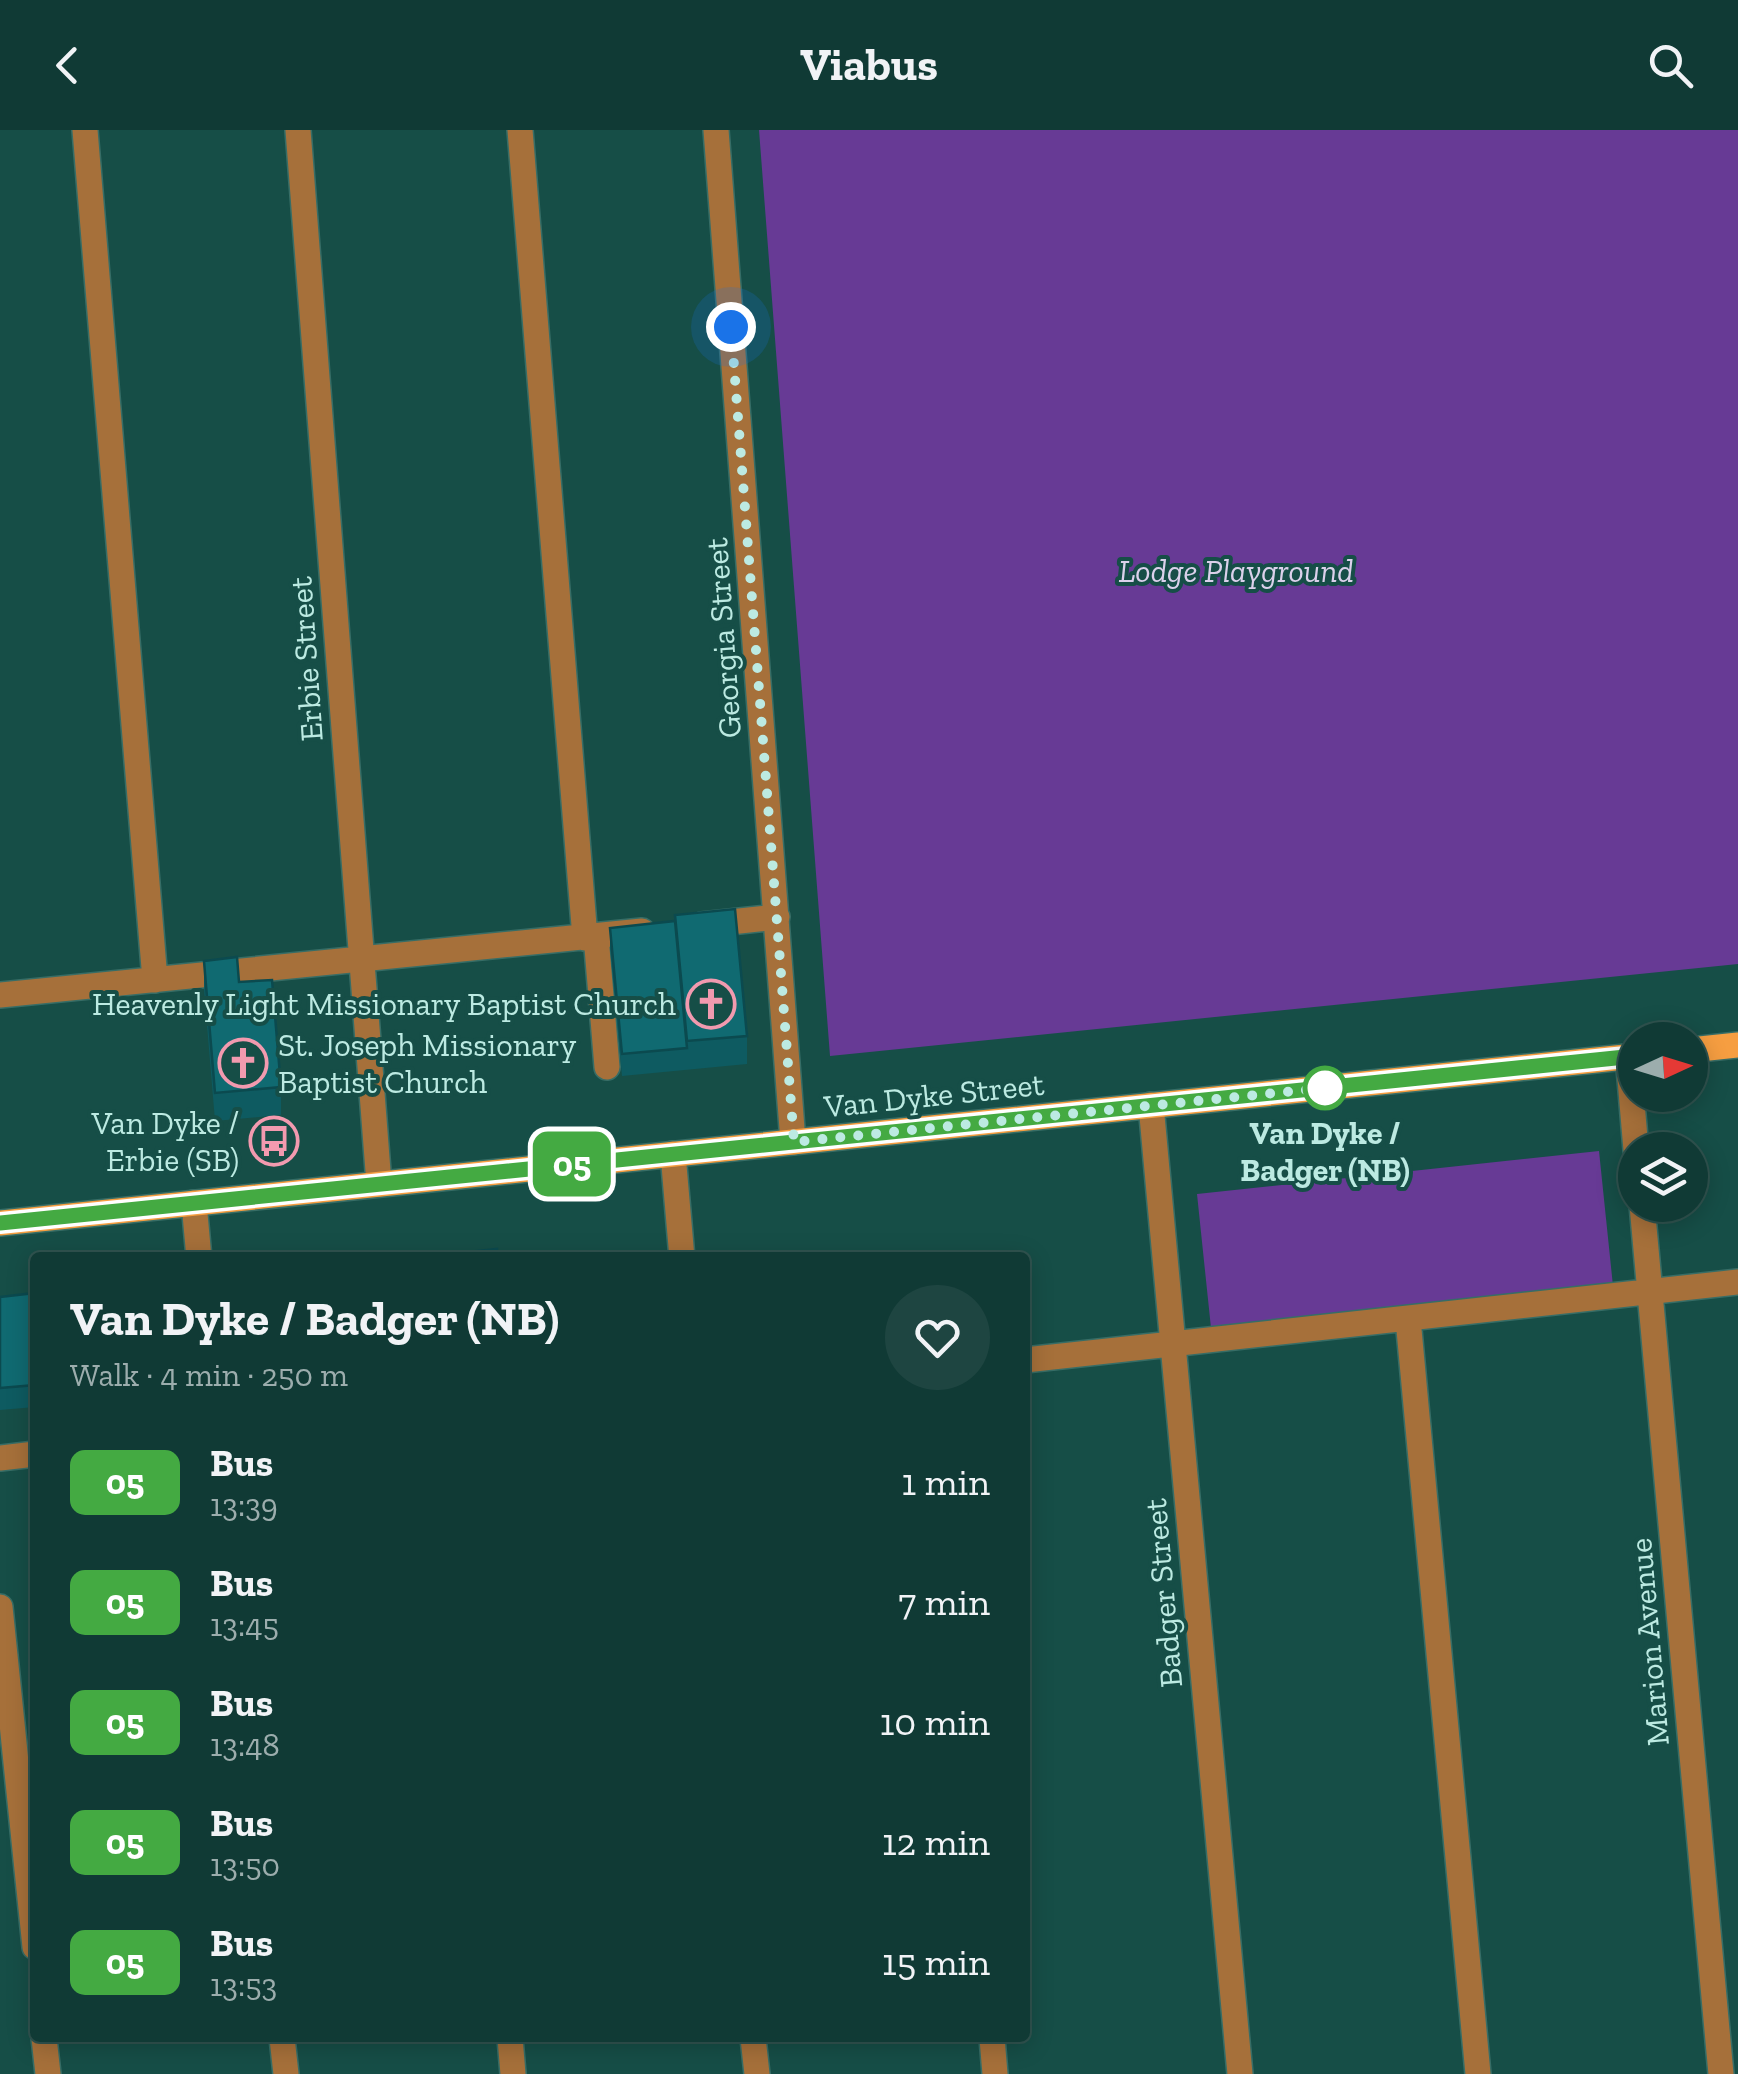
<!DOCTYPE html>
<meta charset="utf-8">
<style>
body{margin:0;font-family:"Zilla Slab",serif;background:#1e4541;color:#f1f3f6;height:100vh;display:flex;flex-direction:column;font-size:38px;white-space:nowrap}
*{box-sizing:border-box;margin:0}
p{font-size:32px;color:#9cadad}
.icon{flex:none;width:55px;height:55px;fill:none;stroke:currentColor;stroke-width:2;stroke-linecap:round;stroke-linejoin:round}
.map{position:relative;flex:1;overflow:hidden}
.details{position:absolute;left:30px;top:1122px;width:1000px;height:790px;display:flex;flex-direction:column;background:#103a35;border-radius:10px;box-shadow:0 5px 25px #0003,0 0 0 2px #305450}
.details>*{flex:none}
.badge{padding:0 20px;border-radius:15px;font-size:35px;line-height:65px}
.needle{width:65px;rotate:86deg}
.controls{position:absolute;left:1618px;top:892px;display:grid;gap:20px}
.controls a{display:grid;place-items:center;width:90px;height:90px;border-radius:50%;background:#103a35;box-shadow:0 5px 25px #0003,0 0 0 2px #305450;font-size:50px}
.you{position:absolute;width:50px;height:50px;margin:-25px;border:8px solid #fff;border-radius:50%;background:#1a73e8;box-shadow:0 0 0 15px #1a73e833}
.map>.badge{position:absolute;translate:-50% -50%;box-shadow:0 0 0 5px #fff}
.round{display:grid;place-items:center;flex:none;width:105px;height:105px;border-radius:52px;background:#1e4541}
.overview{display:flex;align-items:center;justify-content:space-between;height:170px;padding:0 40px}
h1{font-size:48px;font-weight:700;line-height:75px}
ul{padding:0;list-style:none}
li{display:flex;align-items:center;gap:30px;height:120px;padding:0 40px}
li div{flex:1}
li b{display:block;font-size:38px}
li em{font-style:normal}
li .badge{min-width:110px;font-weight:700;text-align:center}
header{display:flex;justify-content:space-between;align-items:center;height:130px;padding:0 40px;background:#103a35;font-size:45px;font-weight:700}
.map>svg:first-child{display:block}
</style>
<header><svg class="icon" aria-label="back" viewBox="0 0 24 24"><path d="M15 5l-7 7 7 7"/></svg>Viabus<svg class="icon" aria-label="search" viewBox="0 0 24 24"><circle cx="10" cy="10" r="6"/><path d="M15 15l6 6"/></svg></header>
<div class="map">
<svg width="1738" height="1944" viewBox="0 0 1738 1944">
<rect width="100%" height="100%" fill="#164e47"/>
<!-- green -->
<path fill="#673a95" d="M759,0h979v834l-908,92z
M1599,1021l14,135 -402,42 -14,-134z"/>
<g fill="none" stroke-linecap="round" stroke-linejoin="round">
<!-- minor casing -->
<g stroke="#376d66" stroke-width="28">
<path id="minor" d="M85,0l70,850
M298,0l81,1054
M520,0l65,808
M716,0l77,1012
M702,795l75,-8
M596,806l11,131
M0,865l642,-64
M1628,926l8,94
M1151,975l89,969
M673,1024l9,104
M194,1073l5,55
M1642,1075l79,869
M1408,1189l70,755
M1025,1230l713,-78
M0,1328l35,-4
M0,1477l35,340
M44,1908l4,36
M282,1908l4,36
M510,1908l3,36
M753,1908l4,36
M992,1908l3,36"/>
</g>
<!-- major casing -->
<g stroke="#376d66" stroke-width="28">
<path id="major" d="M1690,920l48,-5
M0,1093l1635,-167"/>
</g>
<!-- minor -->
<use href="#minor" stroke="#a6703a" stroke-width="25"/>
<!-- major -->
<use href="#major" stroke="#f69e41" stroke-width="25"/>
</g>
<!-- wall -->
<path fill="#0e5b61" d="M610,798l137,108v28l-125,12 -12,-127z
M204,831l35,21 42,105v28l-66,6 -11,-132z
M35,1163v114l-35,3v-113z"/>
<!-- building -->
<path fill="#106a71" stroke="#0b4a4f" stroke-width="2.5" d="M735,779l12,127 -60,5 -12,-126z
M675,791l12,127 -65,6 -12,-126z
M237,827l2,25 33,-2 9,107 -66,6 -11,-132z
M497,1119v9h-84z
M35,1163v92l-35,3v-91z"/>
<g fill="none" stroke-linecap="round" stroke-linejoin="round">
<!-- line casing -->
<g stroke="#fff" stroke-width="22">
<path id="line" d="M0,1093l1635,-167"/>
</g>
<!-- line -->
<use href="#line" stroke="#44aa42" stroke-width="15"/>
<!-- walk -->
<path stroke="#bceae2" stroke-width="10" stroke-dasharray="0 18" d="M731,197l63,815 531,-54"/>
</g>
<!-- icons -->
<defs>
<g id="church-ring" transform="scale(2.5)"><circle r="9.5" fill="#164e47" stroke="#f29aaf" stroke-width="1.5"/><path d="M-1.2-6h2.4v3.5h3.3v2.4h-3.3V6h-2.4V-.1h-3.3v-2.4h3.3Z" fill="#f29aaf"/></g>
<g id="bus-ring" transform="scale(2.5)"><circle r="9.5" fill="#164e47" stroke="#f29aaf" stroke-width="1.5"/><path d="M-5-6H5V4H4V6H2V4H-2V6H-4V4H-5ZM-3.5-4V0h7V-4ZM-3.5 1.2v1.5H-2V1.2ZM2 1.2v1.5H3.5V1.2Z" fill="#f29aaf"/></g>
</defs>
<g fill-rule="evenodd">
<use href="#church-ring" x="711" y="874"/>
<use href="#church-ring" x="243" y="933"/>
<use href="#bus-ring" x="274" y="1011"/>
</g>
<!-- markers -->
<circle fill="#fff" stroke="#44aa42" stroke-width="5" cx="1325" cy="958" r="20"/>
<g text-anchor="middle" stroke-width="8" stroke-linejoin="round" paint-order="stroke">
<!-- park labels -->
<g font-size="32" font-style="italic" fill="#dbd1eb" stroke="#164e47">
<text x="1236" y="452">Lodge Playground</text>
</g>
<!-- street labels -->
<g font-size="32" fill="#bceae2" stroke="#164e47">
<text transform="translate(723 508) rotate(-94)" y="11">Georgia Street</text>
<text transform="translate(306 529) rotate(-94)" y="11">Erbie Street</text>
<text transform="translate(934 965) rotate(-6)" y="11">Van Dyke Street</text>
<text transform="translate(1163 1463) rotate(-95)" y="11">Badger Street</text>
<text transform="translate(1649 1512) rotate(-95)" y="11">Marion Avenue</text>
</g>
<!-- poi labels -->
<g font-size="32" fill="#bceae2" stroke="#164e47" text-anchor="end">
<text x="676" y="885">Heavenly Light Missionary Baptist Church</text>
<text x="278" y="926" text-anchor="start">St. Joseph Missionary<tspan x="278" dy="37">Baptist Church</tspan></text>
<text x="239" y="1004">Van Dyke /<tspan x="239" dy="37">Erbie (SB)</tspan></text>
</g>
<!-- stop labels -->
<g font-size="32" font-weight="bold" fill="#bceae2" stroke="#164e47">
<text x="1325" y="1014">Van Dyke /<tspan x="1325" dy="37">Badger (NB)</tspan></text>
</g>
</g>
</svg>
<div class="controls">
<a><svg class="needle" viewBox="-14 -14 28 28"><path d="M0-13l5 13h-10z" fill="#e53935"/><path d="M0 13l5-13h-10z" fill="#9cadad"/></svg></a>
<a><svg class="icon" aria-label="layers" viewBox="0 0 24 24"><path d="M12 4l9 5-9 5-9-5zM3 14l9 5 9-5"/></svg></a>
</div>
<div class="you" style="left:731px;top:197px"></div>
<b class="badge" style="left:572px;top:1034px;background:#44aa42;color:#fff">05</b>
<section class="details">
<div class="overview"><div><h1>Van Dyke / Badger (NB)</h1><p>Walk · 4 min · 250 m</p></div><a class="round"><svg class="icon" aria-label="heart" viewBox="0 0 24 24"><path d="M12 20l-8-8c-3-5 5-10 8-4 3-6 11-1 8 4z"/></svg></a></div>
<ul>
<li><span class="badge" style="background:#44aa42;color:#fff">05</span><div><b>Bus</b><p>13:39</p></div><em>1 min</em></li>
<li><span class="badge" style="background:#44aa42;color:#fff">05</span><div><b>Bus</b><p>13:45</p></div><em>7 min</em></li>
<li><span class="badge" style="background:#44aa42;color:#fff">05</span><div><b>Bus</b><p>13:48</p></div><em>10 min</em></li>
<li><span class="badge" style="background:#44aa42;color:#fff">05</span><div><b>Bus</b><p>13:50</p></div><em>12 min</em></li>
<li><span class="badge" style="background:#44aa42;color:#fff">05</span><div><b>Bus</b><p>13:53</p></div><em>15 min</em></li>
</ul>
</section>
</div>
